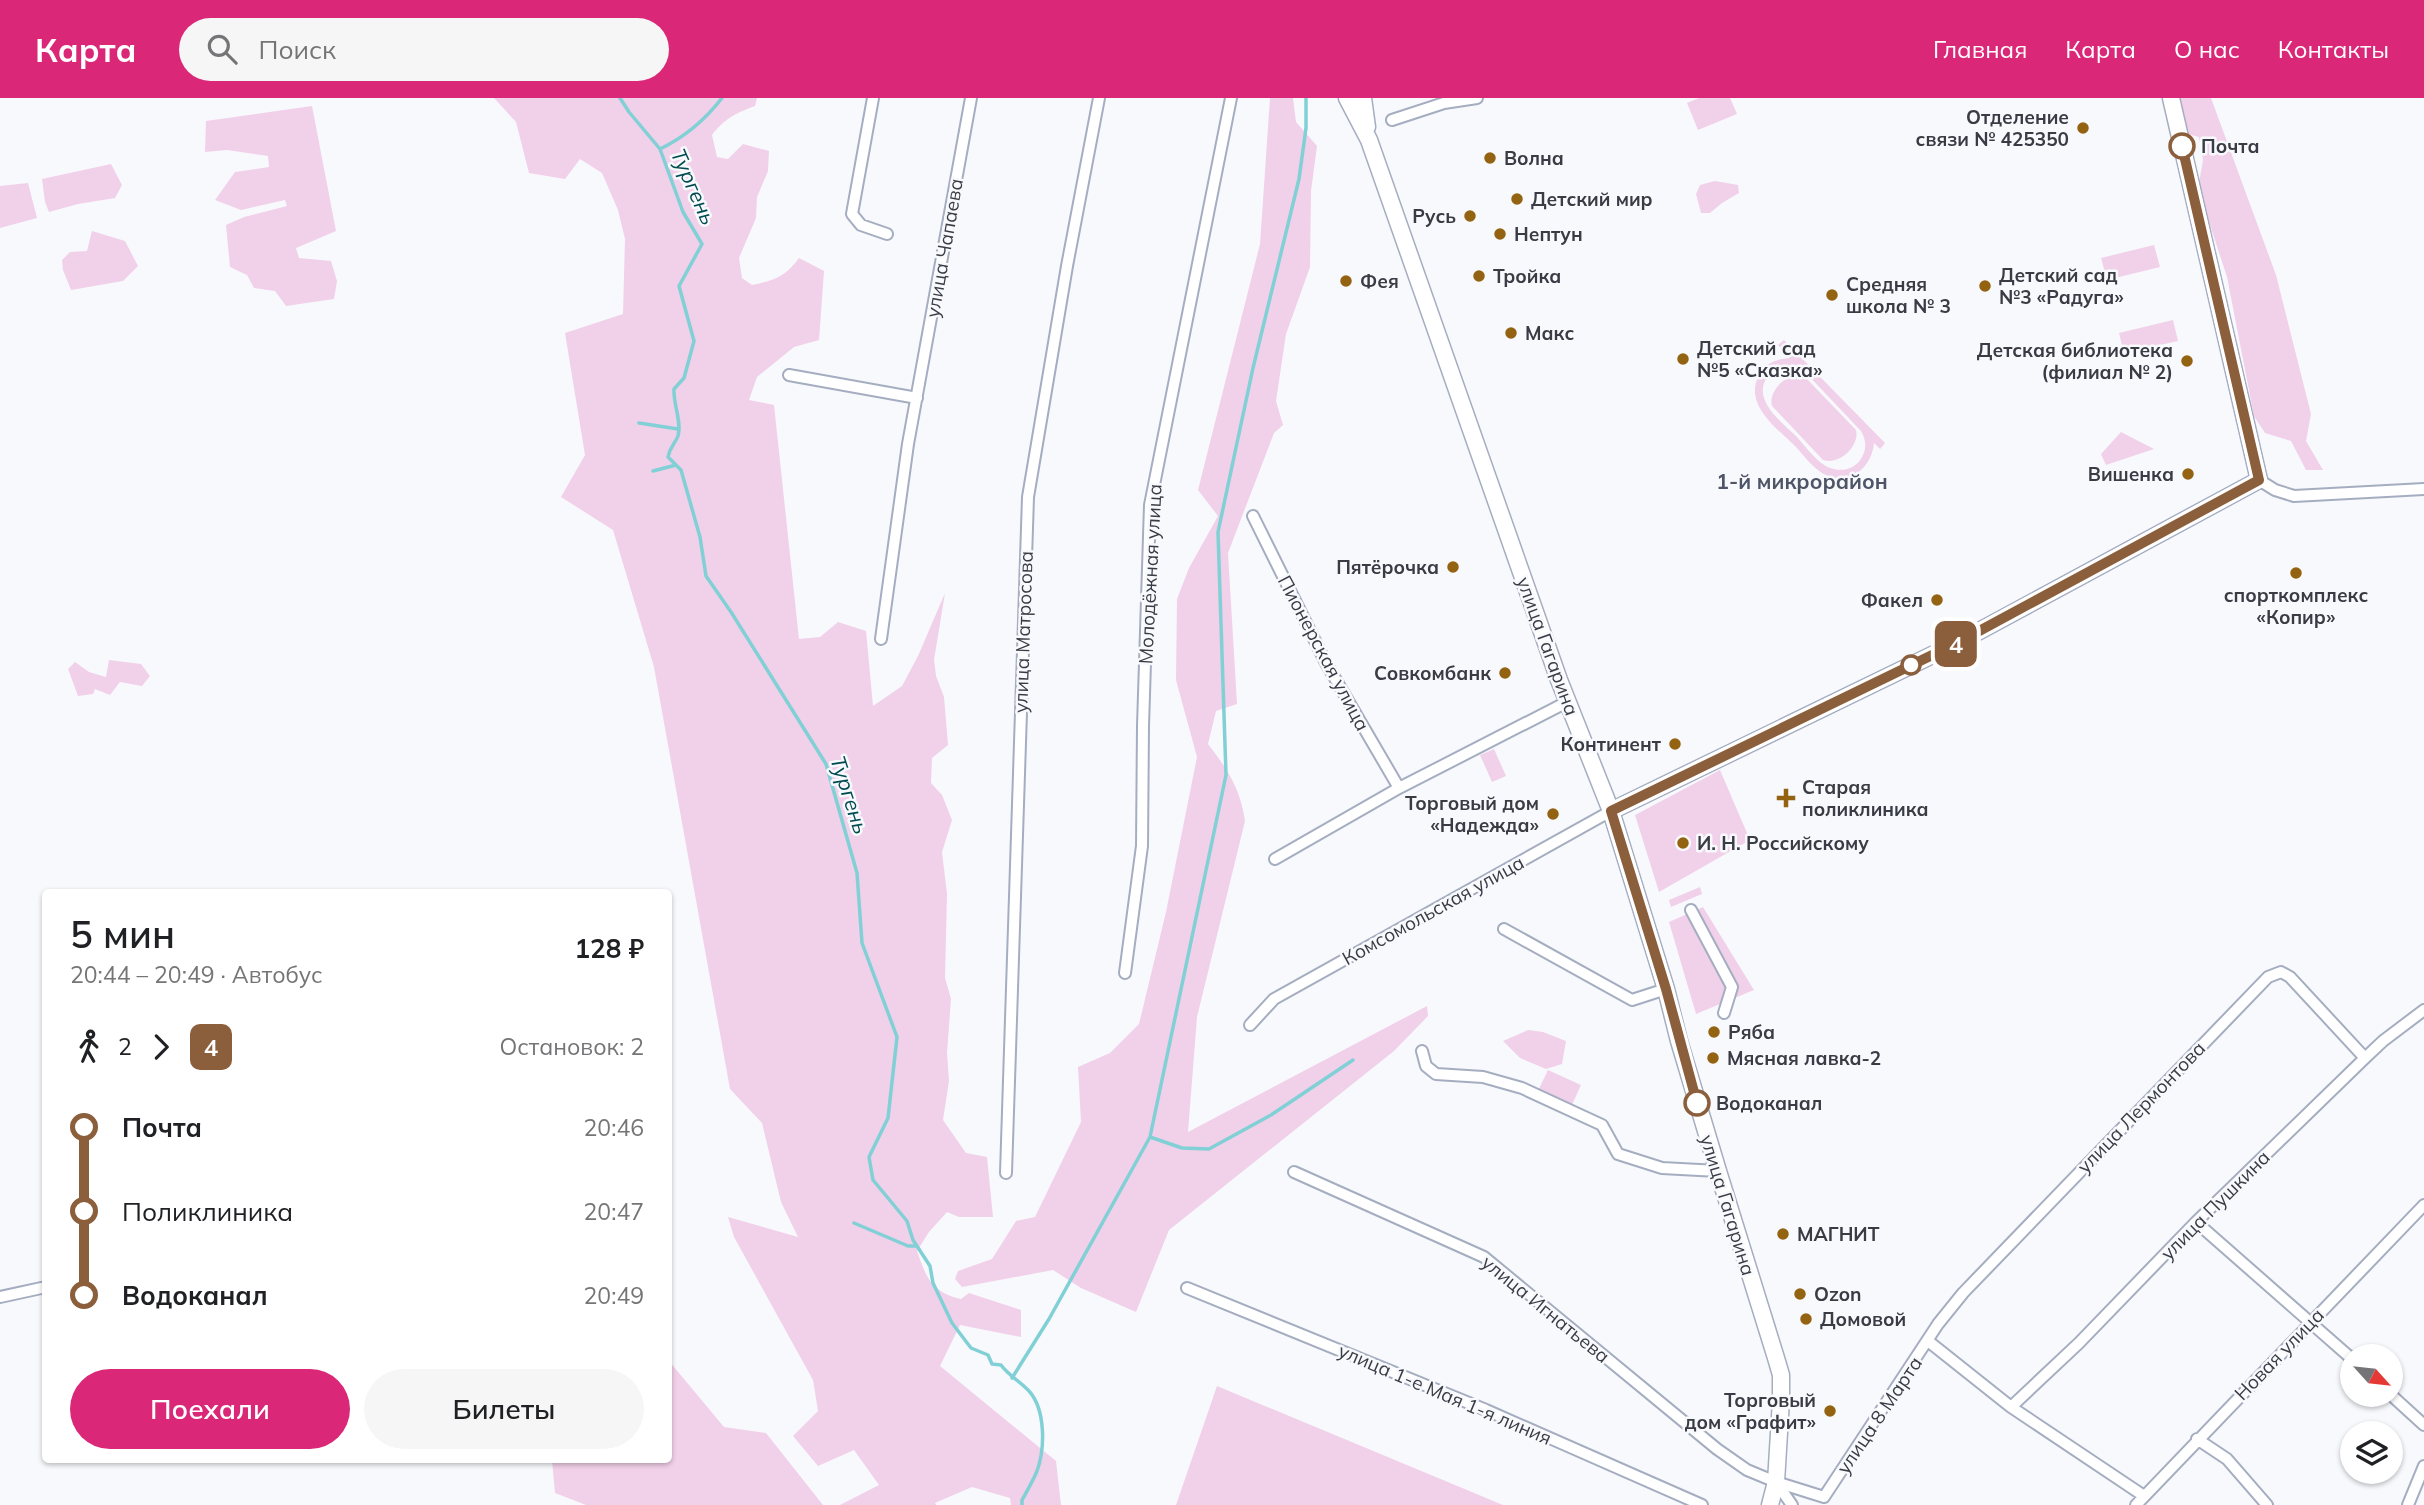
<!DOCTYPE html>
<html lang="ru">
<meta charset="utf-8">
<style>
body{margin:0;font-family:Mulish,sans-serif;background:#f6f6f6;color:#202124;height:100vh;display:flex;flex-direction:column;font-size:26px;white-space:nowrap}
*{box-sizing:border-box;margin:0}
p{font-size:23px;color:#757577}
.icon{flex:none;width:38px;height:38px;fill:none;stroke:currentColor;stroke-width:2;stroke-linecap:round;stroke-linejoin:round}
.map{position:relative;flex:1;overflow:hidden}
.drawer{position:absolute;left:42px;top:791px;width:630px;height:574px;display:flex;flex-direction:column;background:#fff;border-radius:7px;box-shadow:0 2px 5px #0004}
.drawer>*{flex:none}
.badge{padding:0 14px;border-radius:10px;font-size:24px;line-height:46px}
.needle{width:46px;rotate:117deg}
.controls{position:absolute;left:2340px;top:1246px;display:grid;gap:14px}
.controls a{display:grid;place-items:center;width:63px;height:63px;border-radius:50%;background:#fff;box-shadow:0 2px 5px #0004;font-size:35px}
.map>.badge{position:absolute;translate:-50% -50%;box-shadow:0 0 0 4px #fff}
.legs{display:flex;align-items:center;gap:10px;height:77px;padding:0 28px;font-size:23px}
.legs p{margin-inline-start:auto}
.headline{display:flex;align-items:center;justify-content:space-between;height:119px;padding:0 28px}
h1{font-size:38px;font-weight:600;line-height:52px}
.primary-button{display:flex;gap:14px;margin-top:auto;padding:14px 28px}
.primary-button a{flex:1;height:80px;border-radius:42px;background:#db2777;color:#fff;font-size:28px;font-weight:600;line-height:80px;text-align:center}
.primary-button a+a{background:#f6f6f6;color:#202124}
ul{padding:0 28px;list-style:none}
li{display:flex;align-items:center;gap:24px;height:84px;font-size:26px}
li i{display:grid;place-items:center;width:10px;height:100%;margin:0 9px;background:currentColor}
li i::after{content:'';width:18px;height:18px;margin:-9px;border:5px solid;border-radius:50%;background:#fff}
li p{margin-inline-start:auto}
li:first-child i{background:linear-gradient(#0000 50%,currentColor 0)}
li:last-child i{background:linear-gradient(currentColor 50%,#0000 0)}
header{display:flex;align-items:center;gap:42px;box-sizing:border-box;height:98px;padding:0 35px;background:#db2777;color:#fff}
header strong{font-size:33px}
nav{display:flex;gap:38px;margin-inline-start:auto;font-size:24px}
.search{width:490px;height:63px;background:#f6f6f6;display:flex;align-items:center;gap:18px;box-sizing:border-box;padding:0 24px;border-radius:38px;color:#757577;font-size:26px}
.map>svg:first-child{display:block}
</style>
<header>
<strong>Карта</strong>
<div class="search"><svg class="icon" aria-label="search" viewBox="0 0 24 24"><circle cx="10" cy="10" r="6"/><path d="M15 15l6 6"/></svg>Поиск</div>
<nav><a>Главная</a><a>Карта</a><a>О нас</a><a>Контакты</a></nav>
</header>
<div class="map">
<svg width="2424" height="1407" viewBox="0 0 2424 1407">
<rect width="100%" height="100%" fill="#f8f9fd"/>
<!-- green -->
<path fill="#f1d0e9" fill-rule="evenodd" d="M494,0h263l-2,8c-19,7 -31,13 -43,29l5,22 11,2 15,-15 26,7 -1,20 -11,26 -1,21 -17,40 3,20 10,7c23,-5 33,-8 47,-27l25,13 -5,69 -25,7 -37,30 -8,23 25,5 25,234 21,-2 18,-15 28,9 7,75 29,-20 16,-30 27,-63 -11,67 2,16 8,21 4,48 -16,13 -1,25 11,12 10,25 -10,32 5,42 -2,84 6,21 -4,54 2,28 -6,39 23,33 21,4 6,60h-34l-12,-5 -18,20 -12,19c9,26 14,41 44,48l8,-6 52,17v27l-61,-12 -20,41 116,95 5,44h-50l-1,-7 -38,-11 -37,16 1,2h-96l39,-20 -25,-35 -36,16 -25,-30 25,-25 -5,-31 -79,-143 -6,-20 70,20 -17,-35 -19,-79 -32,-34 -76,-422 -41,-137 -52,-33 24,-42 -20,-122 58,-19 2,-75 -7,-29 -16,-37 -22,-14 -15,20 -36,-6 -13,-51z
M1270,0h23l3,24 21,24 -6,45 -1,76 -24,67 -10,67 7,24 -9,8 -46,120 9,151 -21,7 -8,33c20,26 32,44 37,77l-48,196 -9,115 239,-126 1,10 -34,35 -225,179 -33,82 -55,-24 -28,-18 -91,17 -7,-8 3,-8 34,-12 24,-38 19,-4 46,-95 -3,-55 32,-14 29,-29 27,-112 31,-155 -21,-77 1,-81 12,-31 29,-52 -20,-26 62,-246z
M1699,0h31l7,16 -39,16 -11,-27z
M2176,0h35l65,177 35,139 -5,27 17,29h-17l-15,-29 -26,-8 -11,-17 -27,-139 -29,-89 5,-28 -4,-23 -12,-3z
M312,8l24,125 -40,17 3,10 32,3 6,20 -3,18 -48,7 -11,-15 -21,-3 -7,-13 -17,-8 -4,-42 18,-8 43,-11 -2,-6 -44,10 -26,-10 20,-28 34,-5 -1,-11 -41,-6 -22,2 1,-31z
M111,66l11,21 -7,13 -37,6 -29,8 -4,-10 -3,-23z
M1715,83l23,4 1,8 -17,10 -12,10h-9l-5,-19 4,-9z
M28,85l9,35 -37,10v-42z
M92,133l33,10 13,25 -15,15 -52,9 -8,-20 -1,-10 8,-8 17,-1z
M2154,147l6,22 -53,13 -6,-22z
M2173,222l5,21 -54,12 -5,-20z
M1784,242l101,103 -5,6 -6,-6c-2,23 -22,42 -46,33 -13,-5 -23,-19 -32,-29 -18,-18 -53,-42 -37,-72 6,-12 18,-16 31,-17l-12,-13zM1788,268l10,2 8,5 55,58c5,9 6,17 1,26 -5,10 -17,15 -28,12 -15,-3 -27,-21 -37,-32 -14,-14 -44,-35 -31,-58 4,-9 13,-12 22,-13z
M1799,276l7,4 50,52c4,16 -17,36 -33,30l-51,-54c-4,-14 13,-31 27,-32z
M2121,334l33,17 -48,16 -5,-11z
M109,562l32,4 9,12 -8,10 -22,-4 -10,13 -15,-6 -2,5 -15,2 -10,-27 7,-7 14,10 17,5z
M1494,651l12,27 -14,6 -12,-27z
M1720,672l30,70 -91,52 -24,-77z
M1700,789l2,7 -31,13 -2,-7z
M1703,809l51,83 -58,24 -27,-92z
M1528,932l15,2 23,9 -4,23 -16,5 -26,-11 -17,-17z
M1548,972l33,15 -10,22 -33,-16z
M669,1263l55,66 42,6 57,72h-237l-31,-12 -3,-33h116z
M1217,1288l286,119h-327z"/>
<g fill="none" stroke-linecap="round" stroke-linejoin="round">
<!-- stream -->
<path stroke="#81d0d6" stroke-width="3.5" d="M620,0l9,14 31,37 23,63 19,32 -23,42 15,55 -10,37 -10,11c-1,15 8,33 4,47 -3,8 -8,10 -10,21l13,13 19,67 6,39 25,36 95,152 31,109 5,70 35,94 -9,81 -19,39 4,23 34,41 6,19 17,26 3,17 19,40 19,25 17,7 4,9 9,1c8,11 19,16 28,26 17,19 16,58 8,80 -4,10 -10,20 -15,29v5
M660,51c25,-12 45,-29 62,-51
M639,325l39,6
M653,373l23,-6
M1150,1039l32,11 27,1 62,-34 82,-55
M854,1125l54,23h9
M1012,1280l37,-59 101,-182 76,-362 -8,-243 35,-164 46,-189 7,-51v-30"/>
<!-- street casing -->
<g stroke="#a5adc0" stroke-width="14">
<path id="street" d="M873,0l-21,116 9,11 26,9
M1392,22l52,-17 33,-5
M789,277l128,23
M2259,382l16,10 19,6 130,-7
M1253,418l73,147 73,125
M881,541l27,-195 63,-346
M1275,761l124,-71 168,-86
M1691,812l41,77 -8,26
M1504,831l128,71 34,-11
M1125,875l17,-127 1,-120 7,-221 81,-407
M1250,927l24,-26 337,-188
M1422,953l4,15 10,8 47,3 39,11 80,37 16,29 44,14 56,3
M1294,1074l190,85 233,192 30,21 29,12 48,15 114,-173 25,-31 305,-316 13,-5 9,5 75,81
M1006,1075l22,-676 39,-231 32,-168
M2196,1124l156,137
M1187,1190l299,122 216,95
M0,1199l46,-10
M1928,1243l83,66 133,89
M2390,1296l34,31
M2011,1309l68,-64 117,-121 169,-164 18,-17 41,-31
M2197,1341l30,20 40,46
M1776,1384l16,23
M2136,1407l288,-300
M2408,1407l16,-39"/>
</g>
<!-- secondary casing -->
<g stroke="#a5adc0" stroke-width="19">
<path id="secondary" d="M1347,0l22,42 190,540 52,131 55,178 13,52 39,130 58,187 5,17v25l-5,82 -6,23
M1363,0l4,29
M1611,713l346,-168 302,-163 -88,-382"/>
</g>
<!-- street -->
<use href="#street" stroke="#fff" stroke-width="10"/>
<!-- secondary -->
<use href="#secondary" stroke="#fff" stroke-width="16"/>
</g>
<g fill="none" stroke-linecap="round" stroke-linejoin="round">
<!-- line-1 casing -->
<g stroke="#fff" stroke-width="16">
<path id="line-1" d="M1697,1005l-31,-114 -55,-178 346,-168 302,-163 -77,-334"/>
</g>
<!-- line-1 -->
<use href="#line-1" stroke="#8b5e3c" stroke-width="10"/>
</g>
<!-- markers -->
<g fill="#936312" stroke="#f8f9fd" stroke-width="2.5">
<circle cx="2083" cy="30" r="7"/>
<circle cx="1490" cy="60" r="7"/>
<circle cx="1517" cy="101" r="7"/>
<circle cx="1470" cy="118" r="7"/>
<circle cx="1500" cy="136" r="7"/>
<circle cx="1479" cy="178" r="7"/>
<circle cx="1346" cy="183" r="7"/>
<circle cx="1985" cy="188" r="7"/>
<circle cx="1832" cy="197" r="7"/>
<circle cx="1511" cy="235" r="7"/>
<circle cx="1683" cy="261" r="7"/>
<circle cx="2187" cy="263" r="7"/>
<circle cx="2188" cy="376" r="7"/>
<circle cx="1453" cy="469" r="7"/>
<circle cx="2296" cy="475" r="7"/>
<circle cx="1937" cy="502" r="7"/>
<circle cx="1505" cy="575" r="7"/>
<circle cx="1675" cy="646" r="7"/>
<path d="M1782.5 689.5h7v7h7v7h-7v7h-7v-7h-7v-7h7z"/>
<circle cx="1553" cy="716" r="7"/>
<circle cx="1683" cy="745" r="7"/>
<circle cx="1714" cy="934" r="7"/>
<circle cx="1713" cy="960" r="7"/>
<circle cx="1783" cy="1136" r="7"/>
<circle cx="1800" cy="1196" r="7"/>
<circle cx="1806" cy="1221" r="7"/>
<circle cx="1830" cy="1313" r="7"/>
</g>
<g fill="#fff" stroke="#8b5e3c" stroke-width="3.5">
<circle cx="2182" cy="48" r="12"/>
<circle cx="1911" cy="567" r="9"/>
<circle cx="1697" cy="1005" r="12"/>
</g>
<g text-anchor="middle" stroke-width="5" stroke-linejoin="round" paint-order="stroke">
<!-- poi labels -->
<g font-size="19" font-weight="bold" fill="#393c44" stroke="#f8f9fd" text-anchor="start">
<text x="2069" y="26" text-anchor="end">Отделение<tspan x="2069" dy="22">связи № 425350</tspan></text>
<text x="1504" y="67">Волна</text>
<text x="1531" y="108">Детский мир</text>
<text x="1456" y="125" text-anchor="end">Русь</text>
<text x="1514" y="143">Нептун</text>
<text x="1999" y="184">Детский сад<tspan x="1999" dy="22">№3 «Радуга»</tspan></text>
<text x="1493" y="185">Тройка</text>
<text x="1360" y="190">Фея</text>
<text x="1846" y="193">Средняя<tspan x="1846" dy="22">школа № 3</tspan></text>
<text x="1525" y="242">Макс</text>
<text x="1697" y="257">Детский сад<tspan x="1697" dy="22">№5 «Сказка»</tspan></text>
<text x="2173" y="259" text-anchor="end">Детская библиотека<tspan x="2173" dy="22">(филиал № 2)</tspan></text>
<text x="2174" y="383" text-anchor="end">Вишенка</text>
<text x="1439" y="476" text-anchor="end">Пятёрочка</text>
<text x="2296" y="504" text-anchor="middle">спорткомплекс<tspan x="2296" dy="22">«Копир»</tspan></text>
<text x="1923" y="509" text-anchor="end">Факел</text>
<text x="1491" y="582" text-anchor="end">Совкомбанк</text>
<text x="1661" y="653" text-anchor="end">Континент</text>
<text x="1802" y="696">Старая<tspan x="1802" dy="22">поликлиника</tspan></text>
<text x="1539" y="712" text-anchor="end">Торговый дом<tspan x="1539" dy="22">«Надежда»</tspan></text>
<text x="1697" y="752">И. Н. Российскому</text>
<text x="1728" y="941">Ряба</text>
<text x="1727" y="967">Мясная лавка-2</text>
<text x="1797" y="1143">МАГНИТ</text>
<text x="1814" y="1203">Ozon</text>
<text x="1820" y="1228">Домовой</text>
<text x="1816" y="1309" text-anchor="end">Торговый<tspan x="1816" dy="22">дом «Графит»</tspan></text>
</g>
<!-- stop labels -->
<g font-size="19" font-weight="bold" fill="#393c44" stroke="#f8f9fd" text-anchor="start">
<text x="2201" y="55">Почта</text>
<text x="1716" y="1012">Водоканал</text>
</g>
<!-- street labels -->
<g font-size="19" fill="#393c44" stroke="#f8f9fd">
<text transform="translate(944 150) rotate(-80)" y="7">улица Чапаева</text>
<text transform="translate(1150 476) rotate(-87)" y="7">Молодёжная улица</text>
<text transform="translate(1023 534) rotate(-88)" y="7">улица Матросова</text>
<text transform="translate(1548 548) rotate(70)" y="7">улица Гагарина</text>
<text transform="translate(1324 555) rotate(62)" y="7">Пионерская улица</text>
<text transform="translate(1433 812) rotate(-29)" y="7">Комсомольская улица</text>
<text transform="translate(2141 1009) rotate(-46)" y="7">улица Лермонтова</text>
<text transform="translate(1728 1107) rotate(73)" y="7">улица Гагарина</text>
<text transform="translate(2215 1107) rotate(-45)" y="7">улица Пушкина</text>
<text transform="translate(1546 1211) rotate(39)" y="7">улица Игнатьева</text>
<text transform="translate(2279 1256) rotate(-46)" y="7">Новая улица</text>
<text transform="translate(1445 1296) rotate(23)" y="7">улица 1-е Мая 1-я линия</text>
<text transform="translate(1879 1317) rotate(-56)" y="7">улица 8 Марта</text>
</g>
<!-- water labels -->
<g font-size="21" font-style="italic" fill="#004b4f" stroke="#f8f9fd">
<text transform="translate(693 89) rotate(66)" y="7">Тургень</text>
<text transform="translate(849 697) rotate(72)" y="7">Тургень</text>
</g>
<!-- neighbourhood labels -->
<g font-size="21" font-weight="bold" fill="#4e5566" stroke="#f8f9fd">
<text x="1802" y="391">1-й микрорайон</text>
</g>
</g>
</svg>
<div class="controls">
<a><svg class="needle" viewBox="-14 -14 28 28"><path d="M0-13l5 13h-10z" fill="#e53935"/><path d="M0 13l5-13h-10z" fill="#757577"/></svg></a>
<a><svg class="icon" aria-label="layers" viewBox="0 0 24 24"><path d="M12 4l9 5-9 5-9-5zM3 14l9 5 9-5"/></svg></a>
</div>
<b class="badge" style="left:1956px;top:546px;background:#8b5e3c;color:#fff">4</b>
<section class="drawer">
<div class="headline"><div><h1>5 мин</h1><p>20:44 – 20:49 · Автобус</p></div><b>128 ₽</b></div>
<div class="legs"><svg class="icon" aria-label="walk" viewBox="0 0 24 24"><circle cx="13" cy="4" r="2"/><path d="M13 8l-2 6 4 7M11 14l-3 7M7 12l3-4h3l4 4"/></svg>2<svg class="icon" aria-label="forward" viewBox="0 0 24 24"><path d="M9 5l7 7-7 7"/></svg><b class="badge" style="background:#8b5e3c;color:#fff">4</b><p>Остановок: 2</p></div>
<ul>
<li><i style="color:#8b5e3c"></i><b>Почта</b><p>20:46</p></li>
<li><i style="color:#8b5e3c"></i><span>Поликлиника</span><p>20:47</p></li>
<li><i style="color:#8b5e3c"></i><b>Водоканал</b><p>20:49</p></li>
</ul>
<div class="primary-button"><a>Поехали</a><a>Билеты</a></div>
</section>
</div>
